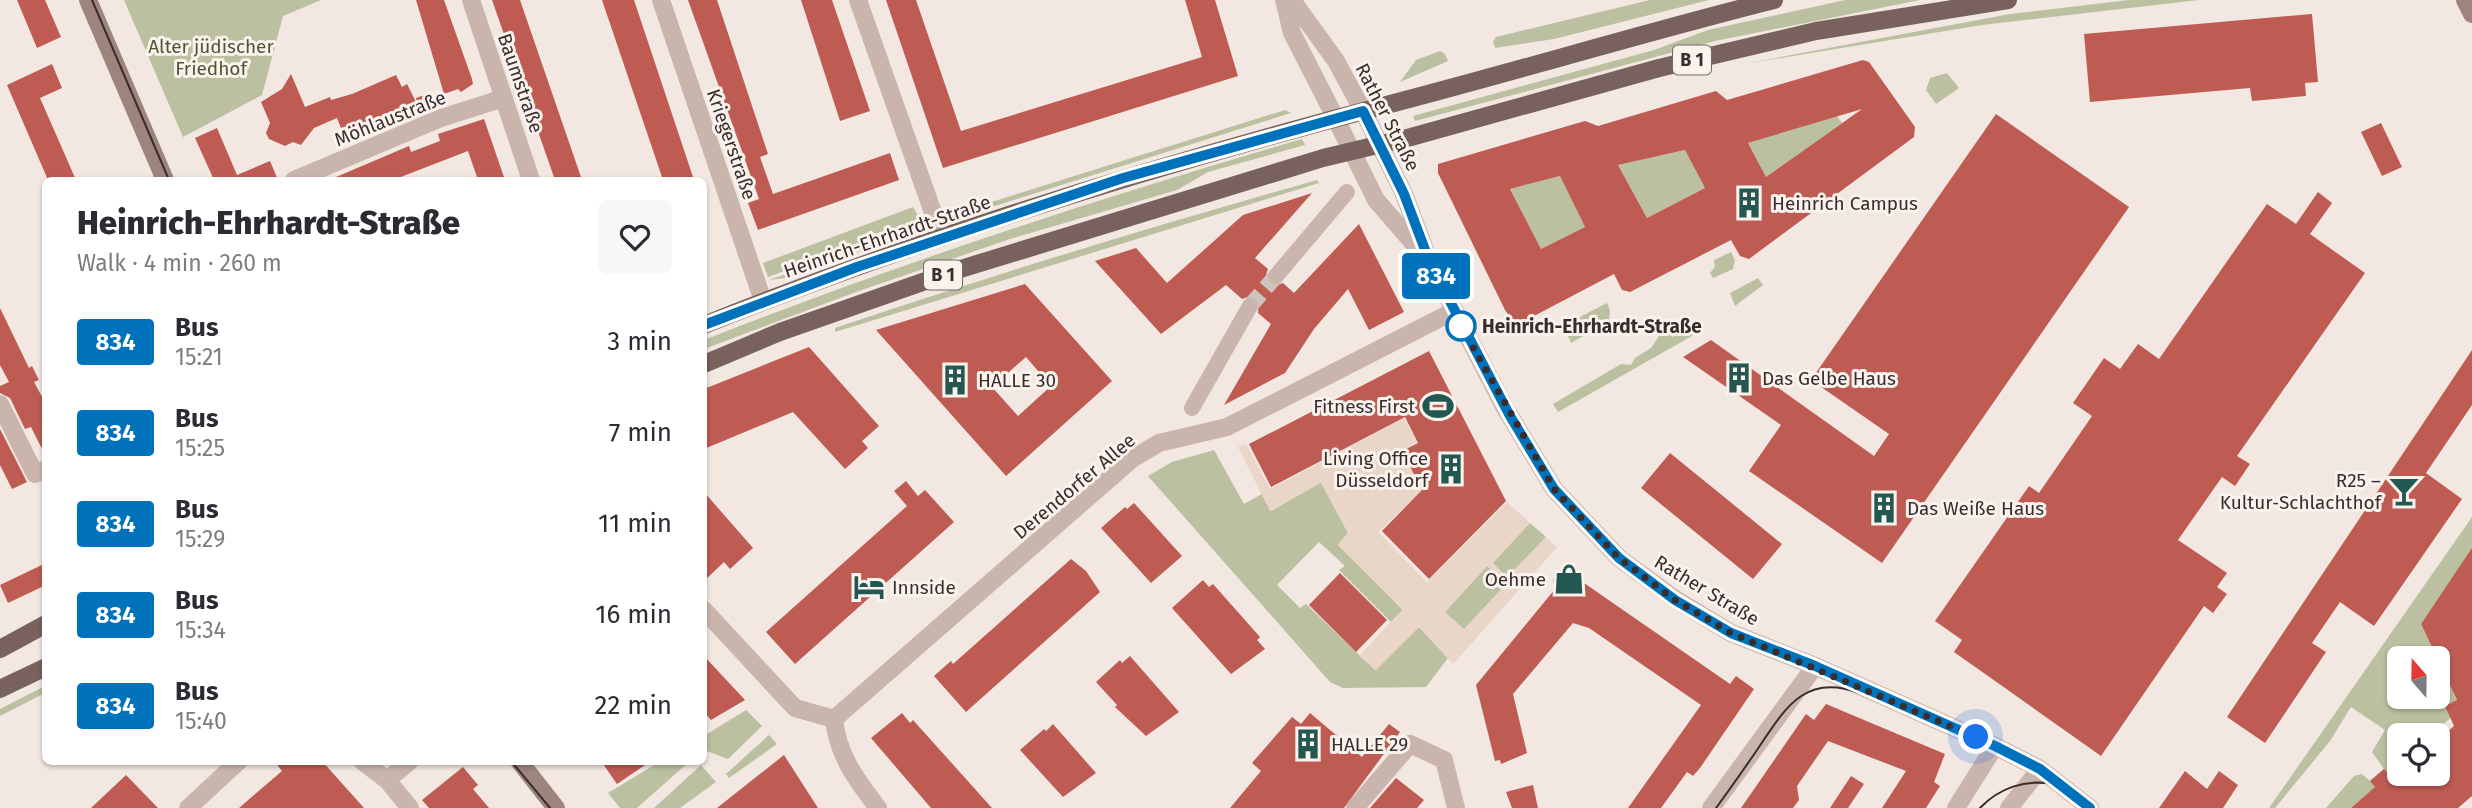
<!DOCTYPE html>
<meta charset="utf-8">
<style>
body{margin:0;font-family:"Fira Sans",sans-serif;background:#f7f7f7;color:#2b2b33;height:100vh;display:flex;flex-direction:column;font-size:26px;white-space:nowrap}
*{box-sizing:border-box;margin:0}
p{font-size:23px;color:#7c7c81}
.icon{flex:none;width:38px;height:38px;fill:none;stroke:currentColor;stroke-width:2;stroke-linecap:round;stroke-linejoin:round}
.map{position:relative;flex:1;overflow:hidden}
.sheet{position:absolute;left:42px;top:177px;width:665px;height:588px;display:flex;flex-direction:column;background:#fff;border-radius:10px;box-shadow:0 2px 5px #0004}
.sheet>*{flex:none}
.badge{padding:0 14px;border-radius:5px;font-size:24px;line-height:46px}
.needle{width:46px;rotate:340deg}
.buttons{position:absolute;left:2387px;top:646px;display:grid;gap:14px}
.buttons a{display:grid;place-items:center;width:63px;height:63px;border-radius:10px;background:#fff;box-shadow:0 2px 5px #0004;font-size:35px}
.you{position:absolute;width:35px;height:35px;margin:-18px;border:5px solid #fff;border-radius:50%;background:#1a73e8;box-shadow:0 0 0 10px #1a73e833}
.map>.badge{position:absolute;translate:-50% -50%;box-shadow:0 0 0 4px #fff}
.round{display:grid;place-items:center;flex:none;width:74px;height:74px;border-radius:10px;background:#f7f7f7}
.head{display:flex;align-items:center;justify-content:space-between;height:119px;padding:0 35px}
h1{font-size:33px;font-weight:800;line-height:52px}
ul{padding:0;list-style:none}
li{display:flex;align-items:center;gap:21px;height:91px;padding:0 35px}
li div{flex:1}
li b{display:block;font-size:26px}
li em{font-style:normal}
li .badge{min-width:77px;font-weight:700;text-align:center}
.map>svg:first-child{display:block}
</style>
<div class="map">
<svg width="2472" height="808" viewBox="0 0 2472 808">
<rect width="100%" height="100%" fill="#f2e7e1"/>
<!-- green -->
<path fill="#bbc0a1" d="M124,0h197l-38,16 -21,79 -79,42z
M1650,0h59l-155,39 -59,9 -2,-6 3,-5z
M1845,0h75l-205,41 -300,80 -2,-5 241,-66 54,-20z
M2129,0h70l-217,25 -238,39 266,-50z
M1440,51l5,3 3,7 -48,21 16,-22z
M1947,73l12,15 -23,16 -10,-14 4,-12z
M1285,110l6,3 -322,101 -19,1z
M1837,116l5,7 -76,54 -18,-34z
M1302,139l3,6 -97,27 -31,18 -167,49 -154,53 -152,57v-9c196,-77 396,-142 598,-201z
M1685,150l20,38 -58,30 -29,-53z
M1560,176l25,51 -44,22 -31,-60z
M1317,180l2,3 -484,149v-4c160,-54 320,-102 482,-148z
M913,207l6,10 -3,5 -148,55 -5,-14z
M921,225l-6,6 -130,47 -16,2z
M1731,252l4,8 -2,9 -20,9 -3,-5 5,-6 -1,-7z
M1758,278l5,7 -28,21 -5,-13z
M1607,303l3,7 -1,11 -38,22 -3,-7 6,-8 -2,-7z
M1696,325l3,7 -141,80 -5,-8 68,-40 10,1 4,-7 16,-10 14,-21 7,10z
M1214,450l30,54 18,-10 9,17 50,-29 27,51 -10,12 65,65 -11,13 -53,-53 6,-4 -26,-24 -42,43 23,23 6,-4 69,66 44,-43 29,31 -22,29 -83,1 -13,-6 -182,-206 24,-14z
M2472,517v34l-51,73 16,34h-38v38h39v-36l23,49 -22,19 4,7 -5,5v-5h-39v32l-48,41h-25l28,-32 8,-2 8,7 14,-12 -12,-17 13,-22 -34,-23 -21,34 -55,67h-6z
M1530,523l16,14 -38,41 -16,-15z
M1487,566l19,18 -42,46 -19,-18z
M45,686v7l-45,23v-7z
M746,710l16,16 -34,33 -24,-9v-14z
M769,735l8,9 -48,34 -3,-4z
M661,761h29l-53,47h-17l-12,-15z
M701,765l15,17 -36,26h-26z"/>
<!-- plaza -->
<path fill="#e9d6c9" fill-rule="evenodd" d="M1399,409l18,33 -16,9 21,40 -44,41 49,50 80,-80 23,21 -37,40 14,14 39,-40 11,10 -104,117 -34,-37 -43,43 -17,-14 44,-47 -65,-64 10,-12 -27,-50 -51,28 -32,-64 8,-3 24,45 120,-64 -4,-9zM1487,566l19,18 -42,45 -19,-17z"/>
<!-- building -->
<path fill="#be5c53" fill-rule="evenodd" d="M17,0h28l16,37 -24,11z
M416,0h28l28,79 1,5 -12,8 -3,-3 -14,5z
M492,0h28l62,180h-27z
M602,0h32l60,180h-31z
M688,0h29l51,154 -8,3 13,37 117,-41 9,27 -141,50 -10,-27 11,-4z
M801,0h31l38,111 -30,10z
M886,0h30l45,131 241,-74 -17,-57h30l23,76 -295,92z
M2312,14l6,68 -13,1 1,13 -54,5 -2,-13 -160,14 -6,-68z
M1863,60l6,2 46,65 -1,10 -165,122 -9,-3 -9,-16 -101,52 -8,-2 -8,-16 -95,50 -5,-1 -9,-13 -67,-137v-9l147,-43 13,5 118,-35 11,9zM1862,109l-96,68 -18,-34zM1685,150l20,38 -58,30 -29,-53zM1560,176l25,51 -44,22 -31,-60z
M52,64l10,24 -22,10 36,82h-28l-41,-95z
M291,74l14,33 25,-10 1,3 21,-6 44,-19 6,12 5,-3 9,18 -73,31 -6,-15 -23,10 -13,17 -8,-3 -8,4 -16,-7 -3,-6 4,-10 -9,-21 21,-13z
M430,93l5,14 -15,5 -4,-14z
M1996,114l133,93 -247,356 -133,-92 32,-46 -98,-68 28,-17 163,116 15,-22 -78,-54z
M484,119l21,61h-27l-10,-29 -75,29h-64l80,-34 2,6 29,-11 -2,-7z
M2381,123l21,44 -20,9 -21,-44z
M217,128l20,47 33,-14 8,19h-64l-19,-42z
M2318,192l14,11 -22,31 55,39 -128,183 13,8 -15,22 -13,-9 -44,63 49,33 -10,14 10,7 -14,19 -9,-7 -103,150 -147,-104 8,-12 -27,-19 94,-135 10,7 53,-77 -19,-13 31,-45 16,11 18,-25 21,15 108,-155 29,20z
M1312,193l-57,65 13,11 -2,6 3,9 6,2 8,-3 11,10 65,-69 45,88 -35,18 -21,-41 -34,40 -29,44 -61,32 47,-81 -13,-11 1,-13 -8,-4 -9,3 -16,-14 -65,49 -66,-73 41,-13 31,35 76,-68z
M1025,284l87,97 -106,95 -130,-146zM1026,357l25,29 -33,30 -26,-29z
M0,308l29,60 3,-2 7,14 -5,2 12,22v53l-15,-30 -6,2 -15,-31 -10,-5v-7l9,-4 -9,-17z
M809,347l70,79 -17,15 6,7 -23,21 -52,-57 -89,37v-60z
M2472,350v55l-46,68 36,26 -88,127 -34,-24 -28,41 14,9 -61,91 -38,-26z
M1429,351l77,150 -77,78 -47,-48 40,-41 -20,-39 16,-8 -13,-26 -134,70 -22,-43z
M0,429l27,53 -15,7 -12,-24z
M1670,453l112,91 -29,35 -112,-91z
M906,481l12,15 7,-6 29,32 -159,142 -29,-32 141,-126 -13,-15z
M704,492l49,56 -23,21 -6,-7 -20,19z
M1134,503l48,53 -31,27 -50,-55 24,-21 2,2z
M2472,548v248l-14,12h-107l24,-21 -5,-6 14,-12 5,6 9,-7 1,6h39v-34l16,-14 -9,-20 12,-6 -36,-76z
M1071,559l15,12 14,21 -134,120 -32,-36 17,-15 2,3z
M46,563v22l-38,18 -8,-18z
M1573,570l10,7 1,6 146,101 6,-8 18,13 -54,79 -7,8 -6,-4 -26,36h-33l73,-103 -112,-77 -16,-5 -60,71 14,59 -26,11 -1,-4 -5,1 -19,-76 79,-96 -2,-9 8,-9z
M1340,573l47,47 -31,32 -47,-47z
M1203,580l6,7 4,-3 47,53 -3,3 8,9 -34,25 -59,-66z
M704,656l41,44 -34,20 -7,-8z
M1130,656l49,56 -33,24 -31,-29 2,-2 -21,-23 24,-22 2,3z
M1826,704l119,50 -11,28 6,4 -14,22h-44l24,-37 -78,-30 -31,45 2,14 -6,8h-52l65,-94 8,6z
M902,713l8,10 3,-3 79,88h-61l-60,-70z
M1310,713l52,44 27,-33 11,8 -56,76h-114l31,-37 -9,-8 40,-46 9,7z
M1053,724l43,49 -33,24 -43,-47 24,-21 2,2z
M784,755l34,53h-101z
M274,761h48l42,47h-125l43,-37z
M601,761h50l-34,23z
M463,767l15,18 -5,4 16,19h-60l-7,-8z
M2185,771l22,18 12,-18 19,14 -15,23h-64z
M126,775l32,33h-67z
M1851,776l13,8 -16,24h-18z
M1396,778l28,22 -7,8h-47z
M1533,785l5,23h-26l-6,-16z"/>
<g fill="none" stroke-linecap="round" stroke-linejoin="round">
<!-- pedestrian-tunnel -->
<path stroke="#cdc2bd" stroke-width="16" stroke-dasharray="16 8" stroke-linecap="butt" d="M1250,306l26,-30"/>
<!-- pedestrian -->
<path stroke="#cab5ad" stroke-width="16" d="M1276,276l71,-84
M1192,408l58,-102"/>
<!-- minor -->
<path stroke="#cab5ad" stroke-width="18" d="M471,0l60,180
M661,0l102,301
M858,0l84,238
M1284,0l8,33 43,84
M1292,0l44,61 27,50
M294,180l147,-62 63,-20
M0,404l35,70 11,-5
M704,610l91,98 39,11
M362,761l25,19 23,-19
M387,780l23,28
M188,808l51,-47
M878,808c-22,-29 -40,-52 -44,-89l298,-260 27,-16 68,-16 227,-116
M1355,808l55,-64 34,16 12,48
M1711,808l104,-142
M1956,808l39,-62
M2009,808l31,-39"/>
<!-- tertiary -->
<path stroke="#cab5ad" stroke-width="18" d="M1363,111l41,83 26,69 75,145 49,81 65,69 56,41 56,34 84,33 180,80 45,23 50,39
M1335,117l41,83 45,52"/>
<!-- secondary -->
<path stroke="#9d857e" stroke-width="18" d="M88,0l77,180
M2465,0l7,14
M519,761l37,47"/>
<!-- primary -->
<path stroke="#79625d" stroke-width="18" d="M704,325c224,-90 456,-161 690,-222 127,-33 252,-71 380,-103
M704,364l76,-32 174,-61 369,-113 88,-21 248,-69 157,-37 192,-31
M0,649l46,-25
M0,689l46,-22"/>
<!-- tram -->
<path stroke="#382d2b" stroke-width="2" d="M92,0l77,180
M511,761l39,47
M1716,808c14,-19 28,-39 41,-58 27,-40 47,-78 102,-57 77,33 163,60 227,115
M1980,808c19,-20 45,-29 73,-24"/>
</g>
<g fill="none" stroke-linecap="round" stroke-linejoin="round">
<!-- line casing -->
<g stroke="#fff" stroke-width="16">
<path id="line" d="M704,325l153,-58 266,-89 240,-67 41,83 26,69 80,153 44,73 65,69 56,42 56,33 84,33 180,80 45,23 50,39"/>
</g>
<!-- line -->
<use href="#line" stroke="#0072bc" stroke-width="10"/>
<!-- walk -->
<path stroke="#382d2b" stroke-width="7" stroke-dasharray="0 12.6" d="M1461,326l93,163 65,69 56,42 56,33 245,104"/>
</g>
<!-- icons -->
<defs>
<g id="building-bare" transform="scale(2.415)"><path d="M-4-6H4V6H1V3H-1V6H-4ZM-2.5-4.3h1.7v1.8h-1.7ZM.8-4.3h1.7v1.8H.8ZM-2.5-1h1.7V.8h-1.7ZM.8-1h1.7V.8H.8Z" fill="#235752" stroke="#f9f2ed" stroke-width="2.5" paint-order="stroke"/></g>
<g id="stadium-bare" transform="scale(2.415)"><path d="M0-5a6.5 5 0 1 0 0 10a6.5 5 0 1 0 0-10ZM-3.5-1.8h7v3.6h-7Z" fill="#235752" stroke="#f9f2ed" stroke-width="2.5" paint-order="stroke"/></g>
<g id="bar-bare" transform="scale(2.415)"><path d="M-6-5H6L.8 .8V4.5H3.5V6h-7V4.5H-.8V.8Z" fill="#235752" stroke="#f9f2ed" stroke-width="2.5" paint-order="stroke"/></g>
<g id="shop-bare" transform="scale(2.415)"><path d="M-5-2.5h2.3a2.7 3.5 0 0 1 5.4 0H5L5.5 6h-11ZM-1.5-2.5h3a1.5 2.3 0 0 0-3 0Z" fill="#235752" stroke="#f9f2ed" stroke-width="2.5" paint-order="stroke"/></g>
<g id="hotel-bare" transform="scale(2.415)"><path d="M-6-4.5h1.5V1H6V5H4.5V3h-9V5H-6ZM-4 0a1.8 1.8 0 1 1 3.6 0ZM.5 0V-2.5h3Q6-2.5 6 0Z" fill="#235752" stroke="#f9f2ed" stroke-width="2.5" paint-order="stroke"/></g>
</defs>
<g fill-rule="evenodd">
<use href="#building-bare" x="1749" y="203"/>
<use href="#building-bare" x="1739" y="378"/>
<use href="#building-bare" x="955" y="380"/>
<use href="#stadium-bare" x="1438" y="406"/>
<use href="#building-bare" x="1451" y="469"/>
<use href="#bar-bare" x="2404" y="491"/>
<use href="#building-bare" x="1884" y="508"/>
<use href="#shop-bare" x="1569" y="579"/>
<use href="#hotel-bare" x="869" y="587"/>
<use href="#building-bare" x="1308" y="744"/>
</g>
<!-- markers -->
<circle fill="#fff" stroke="#0072bc" stroke-width="3.5" cx="1461" cy="326" r="14"/>
<g text-anchor="middle" stroke-width="6" stroke-linejoin="round" paint-order="stroke">
<!-- shield labels -->
<g fill="#f9f2ed" stroke="#726865" stroke-width="2">
<rect x="1673" y="45.5" width="38" height="29" rx="5"/>
<rect x="924" y="260.5" width="38" height="29" rx="5"/>
</g>
<g font-size="18" font-weight="bold" fill="#382d2b">
<text x="1692" y="66">B 1</text>
<text x="943" y="281">B 1</text>
</g>
<!-- park labels -->
<g font-size="19" fill="#4e5530" stroke="#f9f2ed">
<text x="211" y="53">Alter jüdischer<tspan x="211" dy="22">Friedhof</tspan></text>
</g>
<!-- street labels -->
<g font-size="19" fill="#382d2b" stroke="#f9f2ed">
<text transform="translate(521 83) rotate(71)" y="7">Baumstraße</text>
<text transform="translate(1388 117) rotate(63)" y="7">Rather Straße</text>
<text transform="translate(390 118) rotate(-22)" y="7">Möhlaustraße</text>
<text transform="translate(732 144) rotate(71)" y="7">Kriegerstraße</text>
<text transform="translate(887 236) rotate(-19)" y="7">Heinrich-Ehrhardt-Straße</text>
<text transform="translate(1074 486) rotate(-40)" y="7">Derendorfer Allee</text>
<text transform="translate(1707 590) rotate(31)" y="7">Rather Straße</text>
</g>
<!-- poi labels -->
<g font-size="19" fill="#382d2b" stroke="#f9f2ed" text-anchor="start">
<text x="1772" y="210">Heinrich Campus</text>
<text x="1762" y="385">Das Gelbe Haus</text>
<text x="978" y="387">HALLE 30</text>
<text x="1415" y="413" text-anchor="end">Fitness First</text>
<text x="1428" y="465" text-anchor="end">Living Office<tspan x="1428" dy="22">Düsseldorf</tspan></text>
<text x="2381" y="487" text-anchor="end">R25 –<tspan x="2381" dy="22">Kultur‐Schlachthof</tspan></text>
<text x="1907" y="515">Das Weiße Haus</text>
<text x="1546" y="586" text-anchor="end">Oehme</text>
<text x="892" y="594">Innside</text>
<text x="1331" y="751">HALLE 29</text>
</g>
<!-- stop labels -->
<g font-size="19" font-weight="bold" fill="#382d2b" stroke="#f9f2ed" text-anchor="start">
<text x="1482" y="333">Heinrich-Ehrhardt-Straße</text>
</g>
</g>
</svg>
<div class="buttons">
<a><svg class="needle" viewBox="-14 -14 28 28"><path d="M0-13l5 13h-10z" fill="#e53935"/><path d="M0 13l5-13h-10z" fill="#7c7c81"/></svg></a>
<a><svg class="icon" aria-label="locate" viewBox="0 0 24 24"><circle cx="12" cy="12" r="6"/><path d="M12 2v4M12 18v4M2 12h4M18 12h4"/></svg></a>
</div>
<div class="you" style="left:1976px;top:737px"></div>
<b class="badge" style="left:1436px;top:276px;background:#0072bc;color:#fff">834</b>
<section class="sheet">
<div class="head"><div><h1>Heinrich-Ehrhardt-Straße</h1><p>Walk · 4 min · 260 m</p></div><a class="round"><svg class="icon" aria-label="heart" viewBox="0 0 24 24"><path d="M12 20l-8-8c-3-5 5-10 8-4 3-6 11-1 8 4z"/></svg></a></div>
<ul>
<li><span class="badge" style="background:#0072bc;color:#fff">834</span><div><b>Bus</b><p>15:21</p></div><em>3 min</em></li>
<li><span class="badge" style="background:#0072bc;color:#fff">834</span><div><b>Bus</b><p>15:25</p></div><em>7 min</em></li>
<li><span class="badge" style="background:#0072bc;color:#fff">834</span><div><b>Bus</b><p>15:29</p></div><em>11 min</em></li>
<li><span class="badge" style="background:#0072bc;color:#fff">834</span><div><b>Bus</b><p>15:34</p></div><em>16 min</em></li>
<li><span class="badge" style="background:#0072bc;color:#fff">834</span><div><b>Bus</b><p>15:40</p></div><em>22 min</em></li>
</ul>
</section>
</div>
